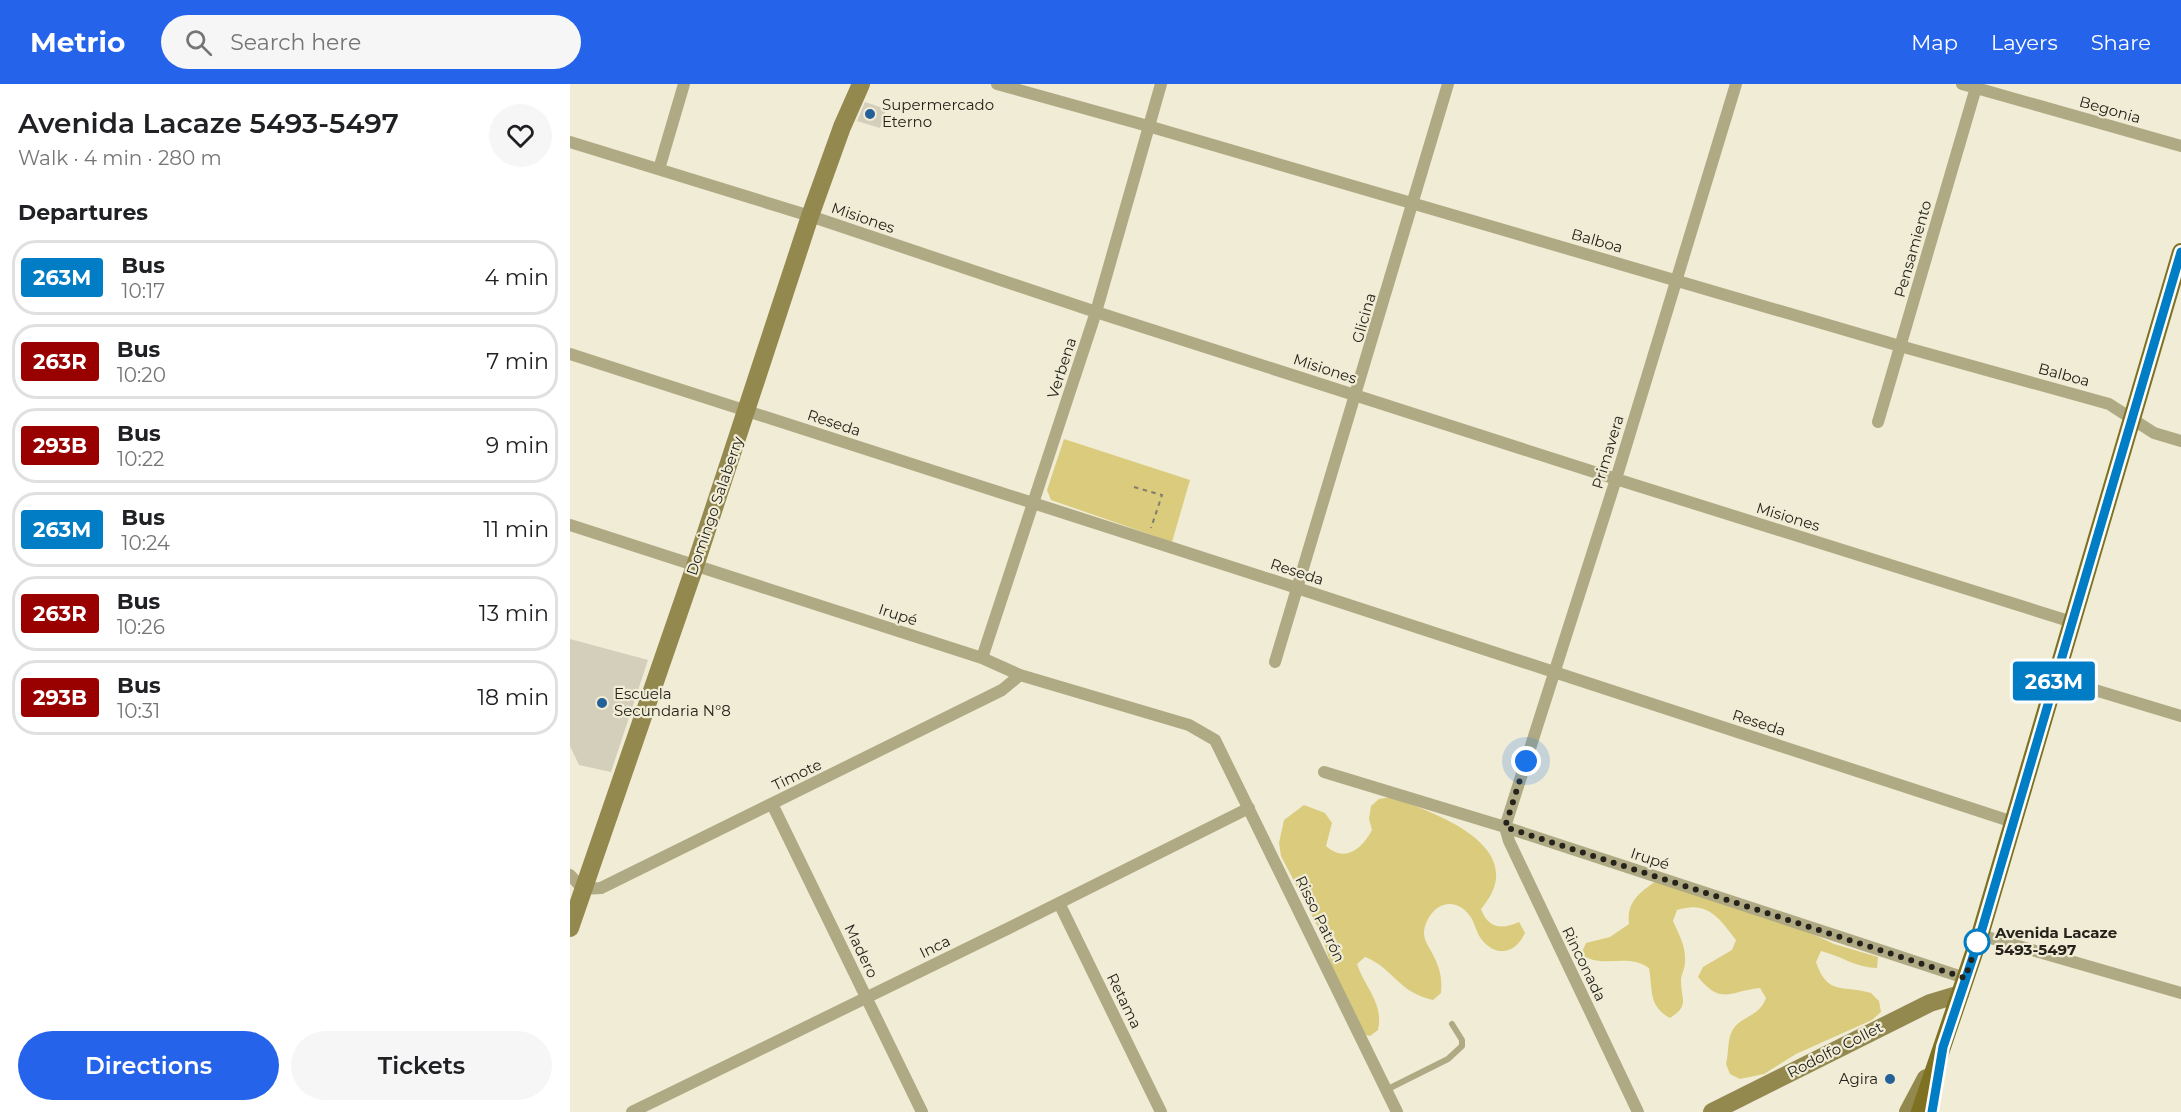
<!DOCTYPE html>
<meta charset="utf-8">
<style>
body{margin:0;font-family:Montserrat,sans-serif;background:#f6f6f6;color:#202124;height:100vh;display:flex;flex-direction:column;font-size:22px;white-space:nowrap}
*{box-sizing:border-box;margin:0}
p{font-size:20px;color:#757577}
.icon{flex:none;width:33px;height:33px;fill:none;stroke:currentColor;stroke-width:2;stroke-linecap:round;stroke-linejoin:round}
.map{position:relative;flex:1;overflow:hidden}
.panel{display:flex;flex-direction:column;background:#fff;width:570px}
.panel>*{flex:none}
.badge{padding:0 12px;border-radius:4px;font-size:21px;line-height:39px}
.you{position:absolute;width:30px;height:30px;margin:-15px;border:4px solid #fff;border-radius:50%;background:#1a73e8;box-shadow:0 0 0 9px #1a73e833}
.map>.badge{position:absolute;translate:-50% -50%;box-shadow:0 0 0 3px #fff}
h2{padding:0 18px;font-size:22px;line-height:54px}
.round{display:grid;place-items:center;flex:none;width:63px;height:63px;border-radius:32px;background:#f6f6f6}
.summary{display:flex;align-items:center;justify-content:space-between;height:102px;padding:0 18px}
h1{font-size:28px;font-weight:600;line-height:45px}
.button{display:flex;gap:12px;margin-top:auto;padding:12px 18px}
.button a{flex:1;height:69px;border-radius:36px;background:#2563eb;color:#fff;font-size:24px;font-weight:600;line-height:69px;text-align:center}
.button a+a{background:#f6f6f6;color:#202124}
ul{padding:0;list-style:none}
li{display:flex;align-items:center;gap:18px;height:75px;margin:0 12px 9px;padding:0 6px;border:3px solid #e0e0e0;border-radius:24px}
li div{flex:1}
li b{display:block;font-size:22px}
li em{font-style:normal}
li .badge{min-width:66px;font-weight:700;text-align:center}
header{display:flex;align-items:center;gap:36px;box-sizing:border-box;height:84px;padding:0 30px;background:#2563eb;color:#fff}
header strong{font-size:28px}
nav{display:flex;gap:33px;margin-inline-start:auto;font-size:21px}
.search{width:420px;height:54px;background:#f6f6f6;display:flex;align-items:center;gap:15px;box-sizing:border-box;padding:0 21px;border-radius:33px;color:#757577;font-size:22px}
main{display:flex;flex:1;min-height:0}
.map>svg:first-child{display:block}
</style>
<header>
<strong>Metrio</strong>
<div class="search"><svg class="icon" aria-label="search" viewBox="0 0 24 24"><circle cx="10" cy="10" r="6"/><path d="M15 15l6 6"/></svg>Search here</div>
<nav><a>Map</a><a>Layers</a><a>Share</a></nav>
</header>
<main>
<section class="panel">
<div class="summary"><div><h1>Avenida Lacaze 5493-5497</h1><p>Walk · 4 min · 280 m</p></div><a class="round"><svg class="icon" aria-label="heart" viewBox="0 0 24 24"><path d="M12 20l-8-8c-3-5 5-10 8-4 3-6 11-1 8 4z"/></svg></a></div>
<h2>Departures</h2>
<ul>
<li><span class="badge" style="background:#007dc5;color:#fff">263M</span><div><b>Bus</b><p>10:17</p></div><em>4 min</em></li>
<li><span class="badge" style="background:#990100;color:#fff">263R</span><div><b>Bus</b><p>10:20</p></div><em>7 min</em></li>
<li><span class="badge" style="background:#990100;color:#fff">293B</span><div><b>Bus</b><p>10:22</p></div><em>9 min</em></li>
<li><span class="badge" style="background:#007dc5;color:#fff">263M</span><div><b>Bus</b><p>10:24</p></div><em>11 min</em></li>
<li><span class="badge" style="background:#990100;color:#fff">263R</span><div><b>Bus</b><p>10:26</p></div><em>13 min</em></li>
<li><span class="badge" style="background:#990100;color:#fff">293B</span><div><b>Bus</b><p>10:31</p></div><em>18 min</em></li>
</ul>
<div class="button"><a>Directions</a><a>Tickets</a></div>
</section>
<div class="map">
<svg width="1611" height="1028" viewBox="0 0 1611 1028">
<rect width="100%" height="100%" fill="#f0ecd6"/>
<!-- green -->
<path fill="#dacc7c" d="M494,355l126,41 -18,62 -121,-42 -4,-10z
M821,713c44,16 143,50 90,112 7,19 20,21 38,13l6,11c-9,20 -28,25 -43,7 -5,-6 -7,-15 -10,-21 -12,-20 -33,-20 -44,0 -10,19 1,25 8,42 5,11 6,20 5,32l-8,7c-36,-8 -38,-31 -68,-43l-8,7c8,24 27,39 21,66l-8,6 -11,-3 -23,-52 -15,-48 -40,-77 -2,-13 5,-23 20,-15 21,8 7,10 -6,23c19,17 36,3 46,-16l-3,-11 2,-13 8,-7z
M1092,792l142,54 30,14 44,13 -1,11c-20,0 -36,-12 -56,-17l-5,11c11,34 28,23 55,31l8,8 2,11 -9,8 -76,34 -32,20 -24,5 -10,-5 -4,-10c3,-11 1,-23 6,-33 9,-16 27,-13 34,-33l-6,-10c-31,3 -38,18 -62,-11l5,-10 29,-17 4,-10c-17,-22 -28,-40 -59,-30l-4,11c6,14 13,25 12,41 0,7 -4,12 -4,19 0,19 9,24 -11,37 -22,-12 -17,-28 -21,-50 -23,-16 -46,2 -68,-14l5,-11 24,-6 19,-13c-3,-26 15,-33 33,-48z"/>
<!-- building -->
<path fill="#d3cfba" d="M295,18l21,7 -6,19 -23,-7z
M0,555l78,21 -37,112 -32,-7 -9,-19z"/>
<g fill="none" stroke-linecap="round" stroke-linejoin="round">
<!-- path -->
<path stroke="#817e70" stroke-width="2" stroke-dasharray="4.5 4.5" stroke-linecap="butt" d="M564,403l28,8 -11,33"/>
<!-- lane -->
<path stroke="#b0aa84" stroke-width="6" d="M816,1006l62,-31 14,-13v-6l-10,-16"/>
<!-- street -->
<path stroke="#b0aa84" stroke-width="12" d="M427,0l151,42 752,220 209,58 45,29 27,8
M1392,0l219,62
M0,58l240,74 286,96 520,167 456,143
M89,85l25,-85
M0,270l727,234 716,234
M1308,338l99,-338
M0,441l412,133 38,17 169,50 26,15 182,372
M412,574l114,-346 65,-228
M705,578l173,-578
M1485,594l126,38
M754,688l181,55 460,151
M202,720l150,308
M0,791l13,14 18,-1 401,-198 18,-15
M489,819l102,209
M1410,851l201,58
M62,1028l377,-184 240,-120
M1068,1028l-129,-271 -4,-14 111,-348 120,-395"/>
<!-- secondary -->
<path stroke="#93894f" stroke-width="18" d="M0,844l125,-362 115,-350 32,-89 19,-43
M1142,1028l218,-109 30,-9
M1338,1028l18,-34"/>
<!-- primary -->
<path stroke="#7f7122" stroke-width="18" d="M1350,1028l60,-177 201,-683"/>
</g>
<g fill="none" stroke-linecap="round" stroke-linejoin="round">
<!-- line casing -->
<g stroke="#fff" stroke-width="14">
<path id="line" d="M1362,1028l11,-65 37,-111 201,-684"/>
</g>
<!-- line -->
<use href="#line" stroke="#007dc5" stroke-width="9"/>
<!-- walk -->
<path stroke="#25231b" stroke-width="6" stroke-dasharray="0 10.8" d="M956,677l-21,66 460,151 15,-42 -3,6"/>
</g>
<!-- markers -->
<g fill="#246198" stroke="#f0ecd6" stroke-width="2">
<circle cx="300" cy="30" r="6"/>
<circle cx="32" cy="619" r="6"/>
<circle cx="1320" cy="995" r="6"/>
</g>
<circle fill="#fff" stroke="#007dc5" stroke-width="3" cx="1407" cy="858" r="12"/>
<g text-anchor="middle" stroke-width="4.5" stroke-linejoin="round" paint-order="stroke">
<!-- poi labels -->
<g font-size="15" fill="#25231b" stroke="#f0ecd6" text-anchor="start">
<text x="312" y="26">Supermercado<tspan x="312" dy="17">Eterno</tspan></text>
<text x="44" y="615">Escuela<tspan x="44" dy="17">Secundaria N°8</tspan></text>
<text x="1308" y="1000" text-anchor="end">Agira</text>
</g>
<!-- street labels -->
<g font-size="15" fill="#25231b" stroke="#f0ecd6">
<text transform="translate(1540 26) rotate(16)" y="5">Begonia</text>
<text transform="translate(293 134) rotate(19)" y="5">Misiones</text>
<text transform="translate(1027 157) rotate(16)" y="5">Balboa</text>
<text transform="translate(1343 165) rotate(-74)" y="5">Pensamiento</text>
<text transform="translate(794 234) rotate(-74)" y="5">Glicina</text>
<text transform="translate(492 284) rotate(-72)" y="5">Verbena</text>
<text transform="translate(755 285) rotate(18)" y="5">Misiones</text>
<text transform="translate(1494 291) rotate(15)" y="5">Balboa</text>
<text transform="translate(264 339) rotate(18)" y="5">Reseda</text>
<text transform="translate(1038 368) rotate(-73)" y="5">Primavera</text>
<text transform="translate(145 422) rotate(-71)" y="5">Domingo Salaberry</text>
<text transform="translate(1218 433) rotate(17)" y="5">Misiones</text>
<text transform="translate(727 488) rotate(18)" y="5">Reseda</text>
<text transform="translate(328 531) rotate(18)" y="5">Irupé</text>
<text transform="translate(1189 639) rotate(18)" y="5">Reseda</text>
<text transform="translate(227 691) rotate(-26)" y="5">Timote</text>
<text transform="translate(1080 775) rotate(18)" y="5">Irupé</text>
<text transform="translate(750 835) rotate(64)" y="5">Risso Patrón</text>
<text transform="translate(365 863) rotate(-26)" y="5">Inca</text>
<text transform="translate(291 867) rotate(64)" y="5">Madero</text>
<text transform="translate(1014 880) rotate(64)" y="5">Rinconada</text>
<text transform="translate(554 917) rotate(64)" y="5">Retama</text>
<text transform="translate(1265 966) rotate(-27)" y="5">Rodolfo Collet</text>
</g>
<!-- stop labels -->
<g font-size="15" font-weight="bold" fill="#25231b" stroke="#f0ecd6" text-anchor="start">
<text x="1425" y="854">Avenida Lacaze<tspan x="1425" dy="17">5493-5497</tspan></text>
</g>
</g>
</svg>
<div class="you" style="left:956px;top:677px"></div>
<b class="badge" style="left:1484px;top:597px;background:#007dc5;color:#fff">263M</b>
</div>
</main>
